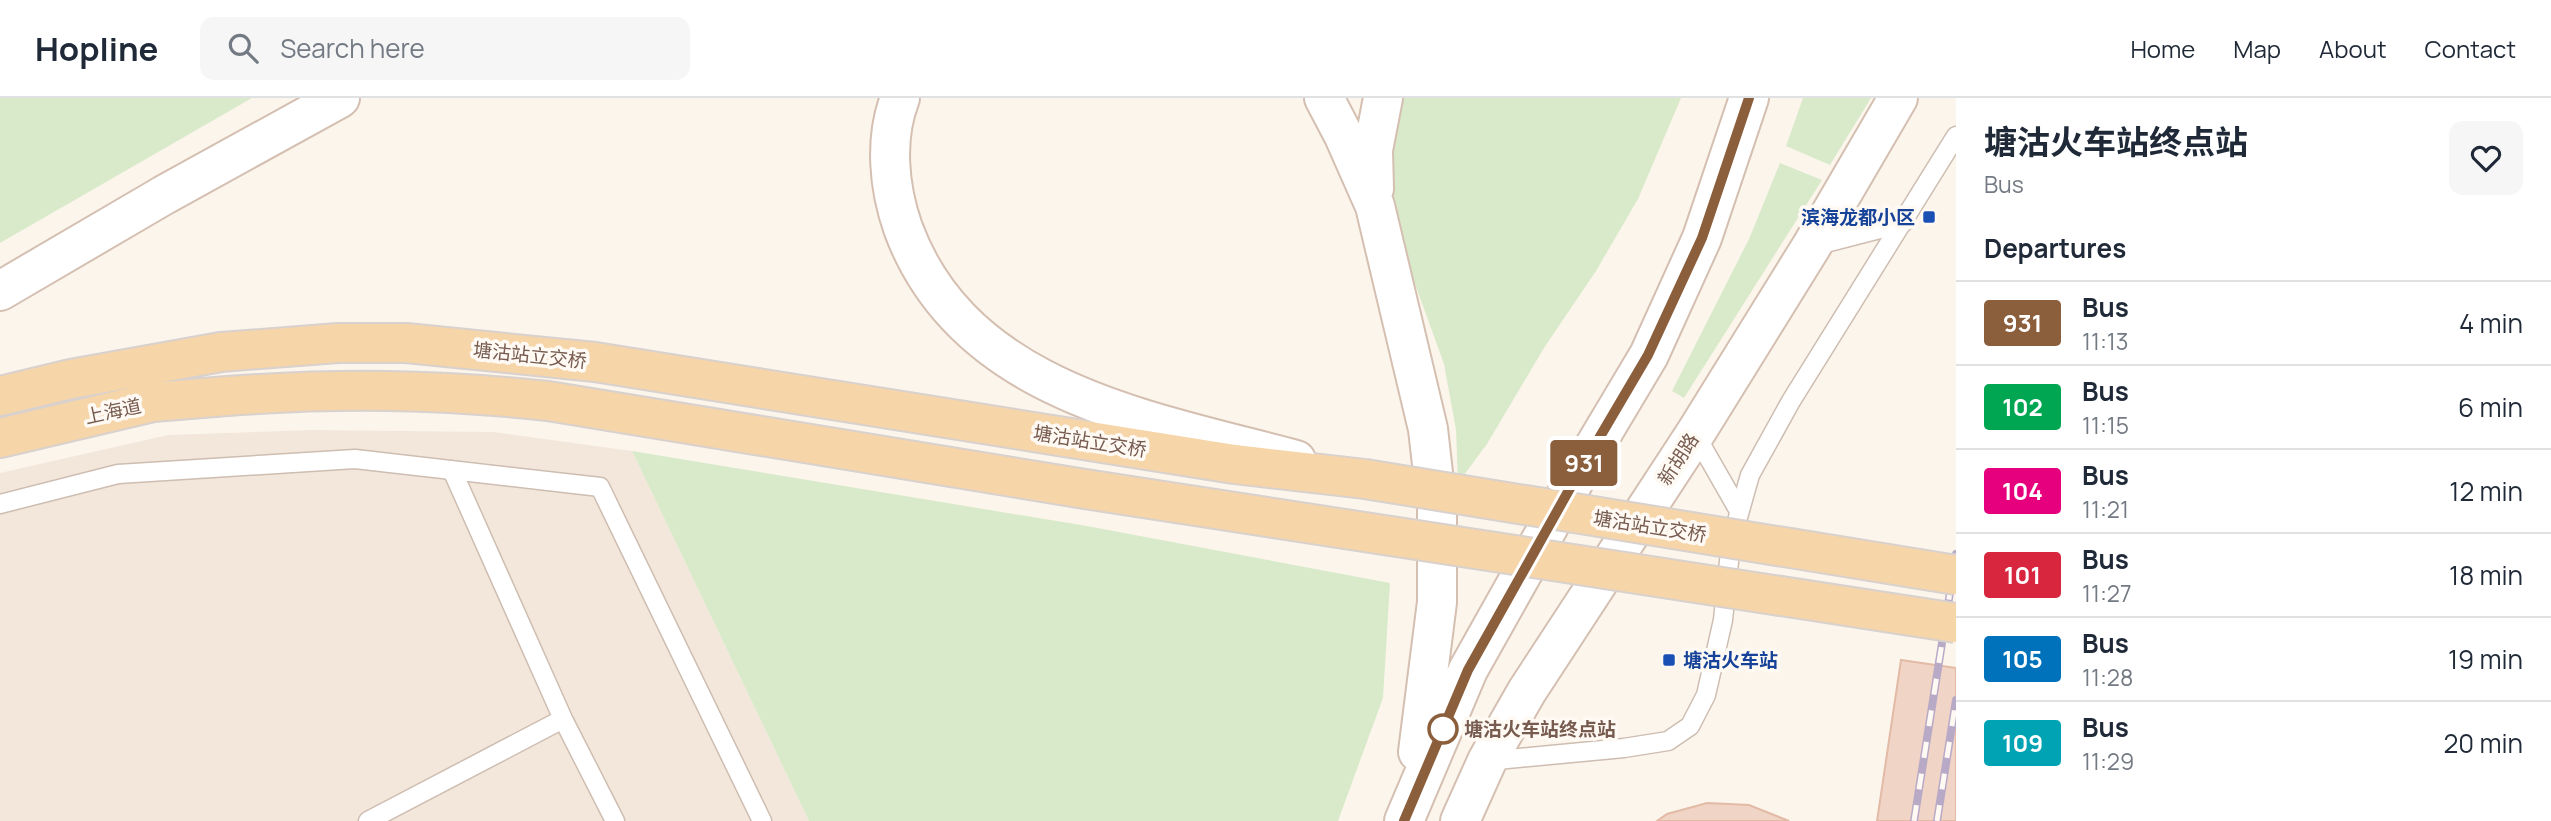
<!DOCTYPE html>
<meta charset="utf-8">
<style>
body{margin:0;font-family:Manrope,"Noto Sans SC",sans-serif;background:#f6f6f7;color:#1f2937;height:100vh;display:flex;flex-direction:column;font-size:26px;white-space:nowrap}
*{box-sizing:border-box;margin:0}
p{font-size:23px;color:#747a83}
.icon{flex:none;width:38px;height:38px;fill:none;stroke:currentColor;stroke-width:2;stroke-linecap:round;stroke-linejoin:round}
.map{position:relative;flex:1;overflow:hidden}
.details{display:flex;flex-direction:column;background:#fff;width:595px}
.details>*{flex:none}
.badge{padding:0 14px;border-radius:5px;font-size:24px;line-height:46px}
.map>.badge{position:absolute;translate:-50% -50%;box-shadow:0 0 0 4px #fff}
h2{padding:0 28px;font-size:26px;line-height:63px}
.round{display:grid;place-items:center;flex:none;width:74px;height:74px;border-radius:14px;background:#f6f6f7}
.headline{display:flex;align-items:center;justify-content:space-between;height:119px;padding:0 28px}
h1{font-size:33px;font-weight:700;line-height:52px}
ul{padding:0;list-style:none}
li{display:flex;align-items:center;gap:21px;height:84px;padding:0 28px;border-top:2px solid #e0e1e3}
li div{flex:1}
li b{display:block;font-size:26px}
li em{font-style:normal}
li .badge{min-width:77px;font-weight:700;text-align:center}
header{display:flex;align-items:center;gap:42px;box-sizing:border-box;height:98px;padding:0 35px;background:#fff;border-bottom:2px solid #e0e1e3}
header strong{font-size:33px}
nav{display:flex;gap:38px;margin-inline-start:auto;font-size:24px}
.search{width:490px;height:63px;background:#f6f6f7;display:flex;align-items:center;gap:18px;box-sizing:border-box;padding:0 24px;border-radius:14px;color:#747a83;font-size:26px}
main{display:flex;flex:1;min-height:0}
.map>svg:first-child{display:block}
</style>
<header>
<strong>Hopline</strong>
<div class="search"><svg class="icon" aria-label="search" viewBox="0 0 24 24"><circle cx="10" cy="10" r="6"/><path d="M15 15l6 6"/></svg>Search here</div>
<nav><a>Home</a><a>Map</a><a>About</a><a>Contact</a></nav>
</header>
<main>
<div class="map">
<svg width="1956" height="723" viewBox="0 0 1956 723">
<rect width="100%" height="100%" fill="#fcf5ec"/>
<!-- residential -->
<path fill="#f3e7db" d="M312,332l181,2 139,19 177,370h-809v-348l168,-38z"/>
<!-- green -->
<path fill="#d9eaca" d="M0,0h252l-252,145z
M1397,0h284l-43,101 -42,72 -52,77 -57,96 -29,39 -2,-53 -12,-66 -59,-163z
M1803,0h68l-41,67 -44,-19z
M1780,65l42,17 -138,218 -12,-7 77,-152z
M632,353l455,75 303,57 -7,115 -45,123h-529z"/>
<!-- building -->
<path fill="#f0d4c5" stroke="#e2baa6" stroke-width="2" d="M1901,562l55,8v153h-79z
M1707,705l42,2 40,16h-132l10,-7z"/>
<g fill="none" stroke-linecap="round" stroke-linejoin="round">
<!-- service casing -->
<g stroke="#cebdb1" stroke-width="21">
<path id="service" d="M1814,148l89,-23
M1695,336l44,77
M0,406l118,-30 237,-15 245,28 162,334
M563,621l52,102
M1487,663l137,-13 44,-7 22,-15 16,-31 17,-75 8,-78 19,-67 41,-74 165,-265
M368,723l195,-102 -111,-249"/>
</g>
<!-- secondary casing -->
<g stroke="#d4bfb1" stroke-width="42">
<path id="secondary" d="M900,0c-16,41 -11,90 3,130 60,164 245,192 393,232
M1324,0l20,38 31,70 53,223 9,79v94l-19,150
M1374,91l-1,-39 10,-52
M0,193l164,-96 176,-97
M1404,723l64,-151 110,-196 71,-119 53,-117 47,-140
M1460,723l27,-60 40,-70 168,-257 116,-187 87,-149"/>
</g>
<!-- primary casing -->
<g stroke="#d9d1ce" stroke-width="42">
<path id="primary" d="M0,298l71,-17 150,-27 117,-9h68l189,19 639,102 131,15
M0,340l153,-36 74,-6"/>
</g>
<!-- service -->
<use href="#service" stroke="#fff" stroke-width="18"/>
<!-- secondary -->
<use href="#secondary" stroke="#fff" stroke-width="38"/>
<!-- primary -->
<use href="#primary" stroke="#f6d5a9" stroke-width="38"/>
<!-- rail casing -->
<g stroke="#b8a9c7" stroke-width="8">
<path id="rail" d="M1914,723l42,-267
M1937,723l19,-121"/>
</g>
<!-- rail -->
<use href="#rail" stroke="#fef9f3" stroke-width="5" stroke-dasharray="16" stroke-linecap="butt"/>
<!-- primary-bridge casing -->
<g stroke="#d9d1ce" stroke-width="42" stroke-linecap="butt">
<path id="primary-bridge" d="M227,298c112,-8 210,-7 321,5l537,88 871,134
M1365,381l591,96"/>
</g>
<!-- primary-bridge -->
<use href="#primary-bridge" stroke="#f6d5a9" stroke-width="38"/>
</g>
<g fill="none" stroke-linecap="round" stroke-linejoin="round">
<!-- line casing -->
<g stroke="#fff" stroke-width="16">
<path id="line" d="M1404,723l64,-151 110,-196 70,-119 54,-117 47,-140"/>
</g>
<!-- line -->
<use href="#line" stroke="#8b5e3c" stroke-width="10"/>
</g>
<!-- markers -->
<g fill="#1a4fb4" stroke="#fef9f3" stroke-width="2.5">
<rect x="1922" y="112" width="14" height="14" rx="3.5"/>
<rect x="1662" y="555" width="14" height="14" rx="3.5"/>
</g>
<circle fill="#fff" stroke="#8b5e3c" stroke-width="3.5" cx="1443" cy="631" r="14"/>
<g text-anchor="middle" stroke-width="7" stroke-linejoin="round" paint-order="stroke">
<!-- transit labels -->
<g font-size="19" font-weight="bold" fill="#164399" stroke="#fef9f3" text-anchor="end">
<text x="1915" y="126">滨海龙都小区</text>
<text x="1683" y="569" text-anchor="start">塘沽火车站</text>
</g>
<!-- street labels -->
<g font-size="19" fill="#775b4f" stroke="#fef9f3">
<text transform="translate(530 257) rotate(6)" y="7">塘沽站立交桥</text>
<text transform="translate(113 313) rotate(-12)" y="7">上海道</text>
<text transform="translate(1090 343) rotate(9)" y="7">塘沽站立交桥</text>
<text transform="translate(1678 361) rotate(-57)" y="7">新胡路</text>
<text transform="translate(1650 428) rotate(9)" y="7">塘沽站立交桥</text>
</g>
<!-- stop labels -->
<g font-size="19" font-weight="bold" fill="#775b4f" stroke="#fef9f3" text-anchor="start">
<text x="1464" y="638">塘沽火车站终点站</text>
</g>
</g>
</svg>
<b class="badge" style="left:1584px;top:365px;background:#8b5e3c;color:#fff">931</b>
</div>
<section class="details">
<div class="headline"><div><h1>塘沽火车站终点站</h1><p>Bus</p></div><a class="round"><svg class="icon" aria-label="heart" viewBox="0 0 24 24"><path d="M12 20l-8-8c-3-5 5-10 8-4 3-6 11-1 8 4z"/></svg></a></div>
<h2>Departures</h2>
<ul>
<li><span class="badge" style="background:#8b5e3c;color:#fff">931</span><div><b>Bus</b><p>11:13</p></div><em>4 min</em></li>
<li><span class="badge" style="background:#00a651;color:#fff">102</span><div><b>Bus</b><p>11:15</p></div><em>6 min</em></li>
<li><span class="badge" style="background:#e6007e;color:#fff">104</span><div><b>Bus</b><p>11:21</p></div><em>12 min</em></li>
<li><span class="badge" style="background:#d7263d;color:#fff">101</span><div><b>Bus</b><p>11:27</p></div><em>18 min</em></li>
<li><span class="badge" style="background:#0072bc;color:#fff">105</span><div><b>Bus</b><p>11:28</p></div><em>19 min</em></li>
<li><span class="badge" style="background:#00a3b4;color:#fff">109</span><div><b>Bus</b><p>11:29</p></div><em>20 min</em></li>
</ul>
</section>
</main>
